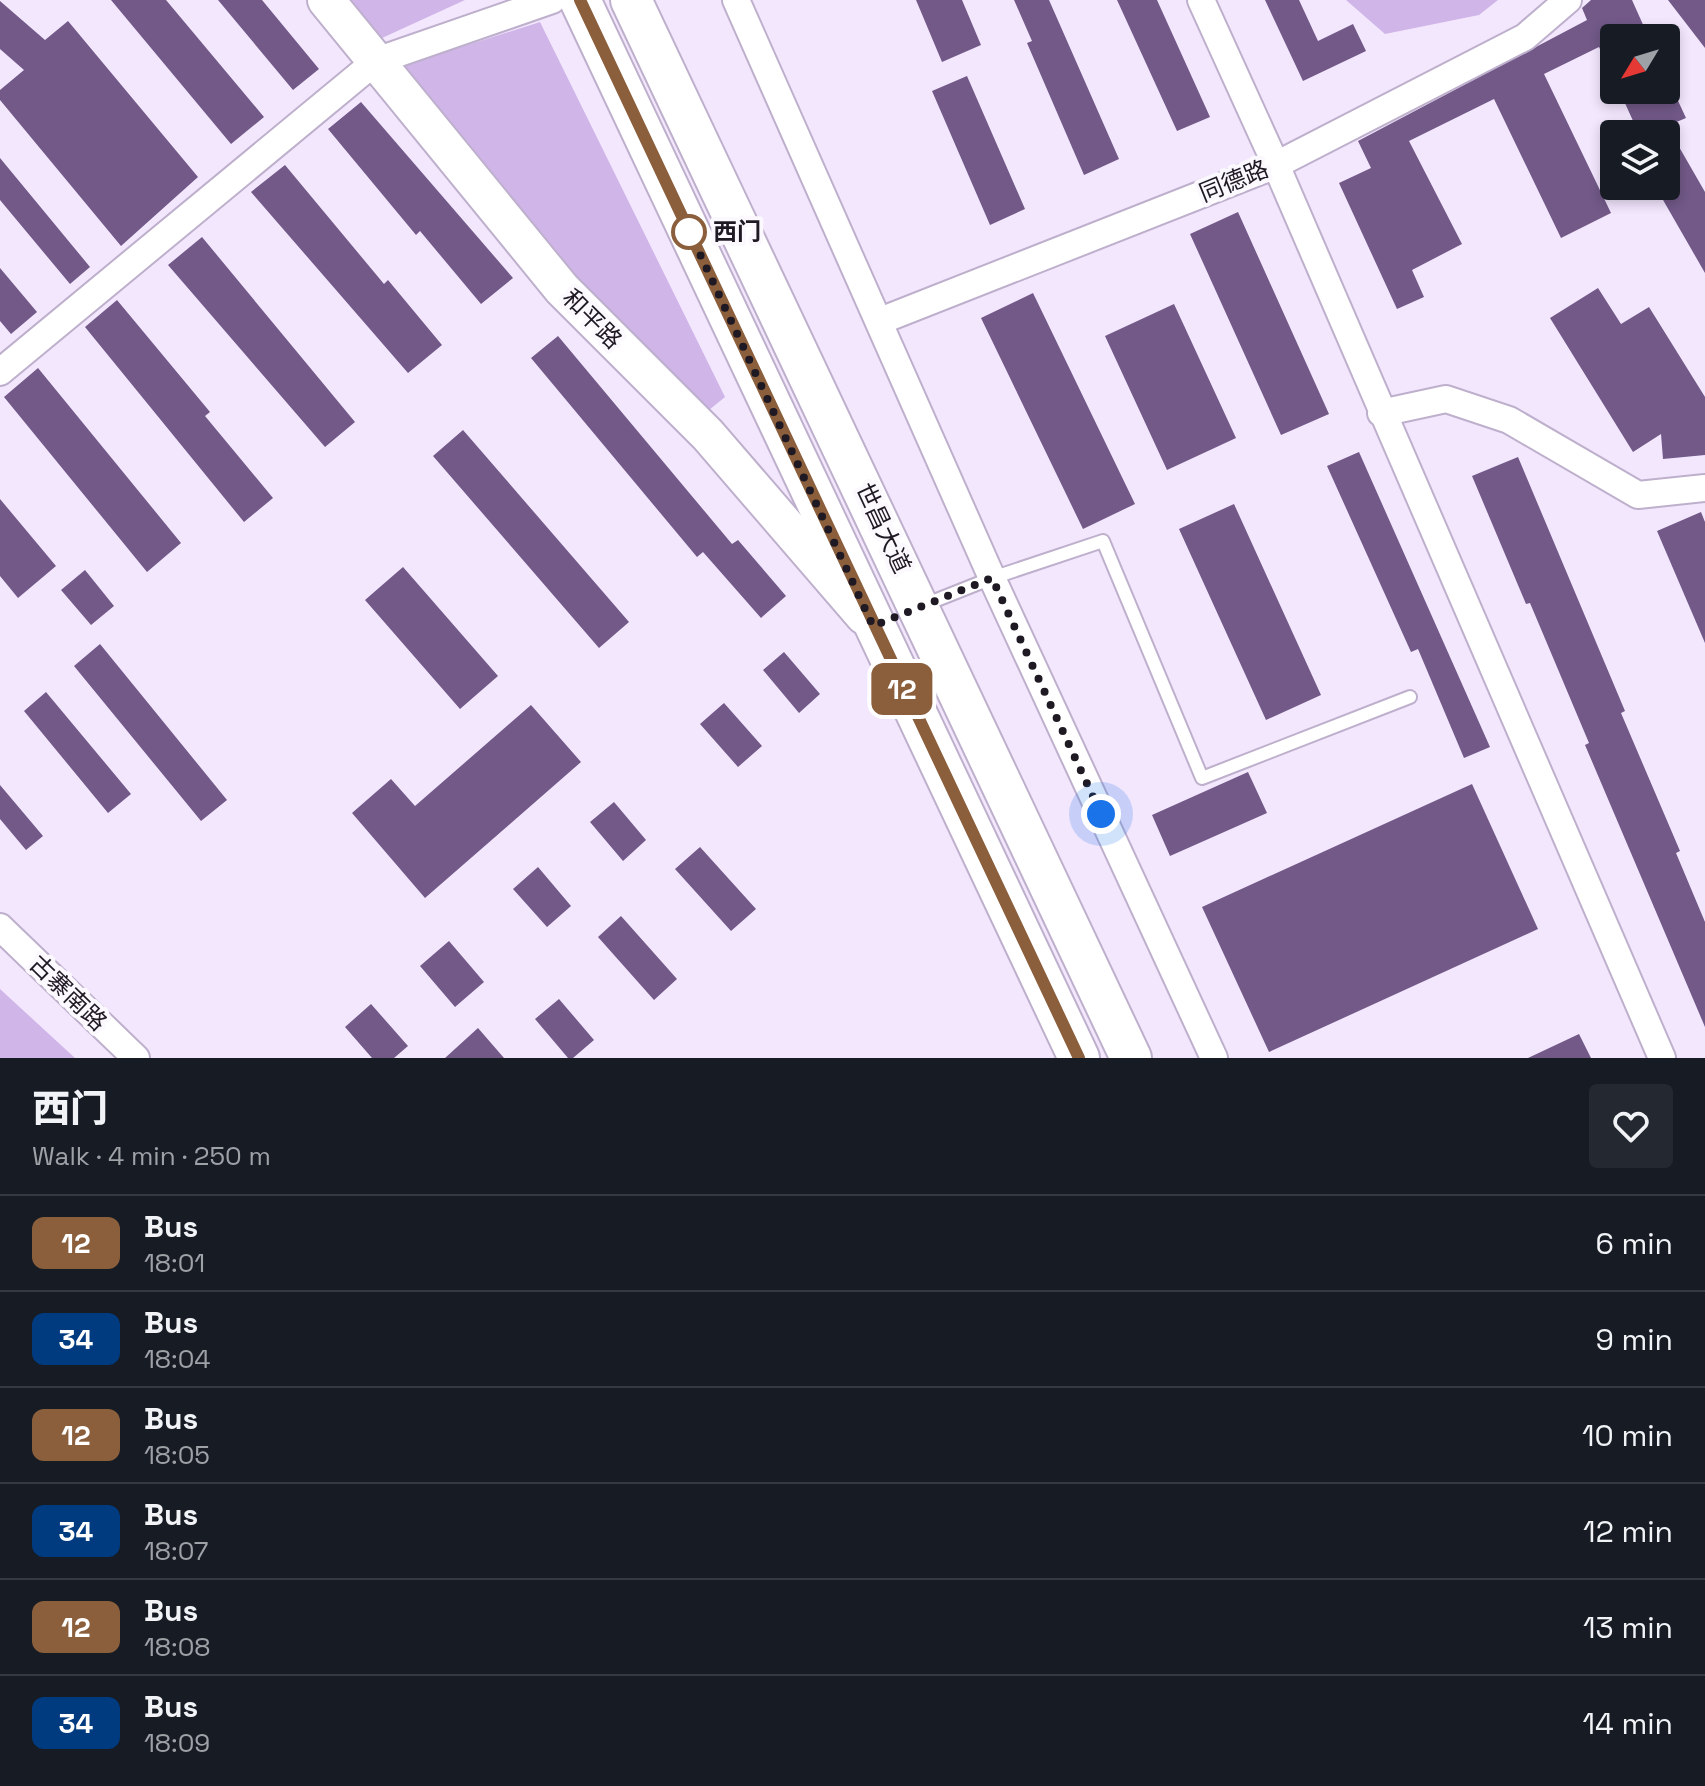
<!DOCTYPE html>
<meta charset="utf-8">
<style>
body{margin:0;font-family:"Space Grotesk","Noto Sans SC",sans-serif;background:#242831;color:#f1f3f6;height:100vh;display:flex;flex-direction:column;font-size:30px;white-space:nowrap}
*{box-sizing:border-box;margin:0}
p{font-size:26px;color:#9ea1a6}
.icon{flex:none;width:44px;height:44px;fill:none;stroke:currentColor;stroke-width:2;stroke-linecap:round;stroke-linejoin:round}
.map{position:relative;height:1058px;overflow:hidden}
.side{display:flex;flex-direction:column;background:#171b24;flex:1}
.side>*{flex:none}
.badge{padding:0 16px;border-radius:12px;font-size:28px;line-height:52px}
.needle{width:52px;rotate:232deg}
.controls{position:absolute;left:1600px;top:24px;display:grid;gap:16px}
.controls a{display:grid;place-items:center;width:80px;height:80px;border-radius:8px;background:#171b24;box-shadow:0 4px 12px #0003;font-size:40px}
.you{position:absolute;width:40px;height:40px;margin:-20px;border:6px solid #fff;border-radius:50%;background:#1a73e8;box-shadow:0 0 0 12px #1a73e833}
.map>.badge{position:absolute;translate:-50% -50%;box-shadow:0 0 0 4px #fff}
.round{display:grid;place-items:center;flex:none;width:84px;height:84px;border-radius:8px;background:#242831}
.summary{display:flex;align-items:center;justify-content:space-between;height:136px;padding:0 32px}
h1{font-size:38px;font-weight:800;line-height:60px}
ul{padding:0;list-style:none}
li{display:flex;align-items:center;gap:24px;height:96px;padding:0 32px;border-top:2px solid #363941}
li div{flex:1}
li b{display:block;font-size:30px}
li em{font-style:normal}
li .badge{min-width:88px;font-weight:700;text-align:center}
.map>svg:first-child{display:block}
</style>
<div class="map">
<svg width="1705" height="1058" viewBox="0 0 1705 1058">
<rect width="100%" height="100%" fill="#f3e7fe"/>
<!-- green -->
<path fill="#d0b5e8" d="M349,0h116l-83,38z
M1346,0h152l-19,15 -94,19z
M540,22l185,375 -16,13 -132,-133 -176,-211z
M0,989l75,69h-75z"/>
<!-- building -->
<path fill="#725988" d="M111,0h55l98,117 -33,27z
M218,0h44l57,69 -26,21z
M916,0h46l19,45 -39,17z
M1014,0h35l70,159 -35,16 -57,-132 5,-2z
M1117,0h40l53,117 -33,14z
M1265,0h34l19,41 35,-17 13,27 -63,30z
M1591,0h41l17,38h-35v40l-15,-31 -55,27 67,139 -50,25 -67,-139 -85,42 53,103 -50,26 12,27 -27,12 -58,-126 32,-15 -13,-27 229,-121 -5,-12z
M1668,0h37v48z
M0,1l45,39 23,-19 130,156 -77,69 -121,-146v-10l24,-20 -24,-21z
M967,76l58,133 -35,16 -58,-134z
M1619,90h54l13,28 -19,8 38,66v81l-50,-87h11v-52h-27z
M361,102l152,176 -32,26 -61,-73 -4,4 -88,-106z
M0,158l90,109 -20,17 -70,-84z
M285,165l99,119 4,-4 54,65 -34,28 -157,-181z
M1238,212l91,202 -48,21 -91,-201z
M202,237l153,185 -30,25 -157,-182z
M0,268l37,44 -26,22 -11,-13z
M1598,288l23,36 28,-17 56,90v58l-42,4 -2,-25 -28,18 -83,-134z
M1033,293l102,211 -52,25 -102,-211z
M117,300l93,112 -5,4 68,82 -29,24 -159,-195z
M1174,304l62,134 -69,32 -62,-134z
M558,336l174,208 6,-4 48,56 -25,22 -58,-66 -6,5 -166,-199z
M38,368l143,175 -34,29 -143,-175z
M463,430l166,192 -30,26 -166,-192z
M1359,452l131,295 -26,11 -46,-109 -7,3 -84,-186z
M1518,457l107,254 -4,2 59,138 -4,2 29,69v105l-120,-282 4,-2 -59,-140 -4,1 -54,-128z
M0,499l56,67 -38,32 -18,-22z
M1234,504l87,191 -55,25 -87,-191z
M1701,512l4,10v121l-48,-112z
M403,567l95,109 -38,33 -95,-109z
M85,570l29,36 -23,19 -30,-35z
M100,644l127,156 -26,21 -127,-155z
M784,652l36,42 -21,19 -36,-43z
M46,692l85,102 -23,19 -84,-102z
M724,703l38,43 -24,21 -38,-43z
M531,705l50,57 -156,136 -73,-85 39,-34 24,27z
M1248,772l19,41 -97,43 -18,-41z
M1472,784l66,145 -269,123 -67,-145z
M0,785l43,51 -17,14 -26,-31z
M614,802l32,38 -23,21 -33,-39z
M700,847l56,62 -25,22 -56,-62z
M538,867l33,39 -24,21 -34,-38z
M621,916l56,63 -23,21 -56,-63z
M449,941l35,41 -29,25 -35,-41z
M559,999l35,41 -21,18h-5l-33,-39z
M371,1004l37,42 -14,12h-22l-27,-31z
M478,1028l26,30h-59z
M1579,1034l12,24h-63z"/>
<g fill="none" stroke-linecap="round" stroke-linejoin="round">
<!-- lane casing -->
<g stroke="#beb0cc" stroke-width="16">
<path id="lane" d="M924,605l68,-27 111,-37 99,237 208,-81"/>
</g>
<!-- street casing -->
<g stroke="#beb0cc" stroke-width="30">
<path id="street" d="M736,0l256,578 222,480
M1201,0l75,165 386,893
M880,321l396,-156 249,-128 43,-37
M0,372l376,-311 176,-61
M1381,413l65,-14 63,21 129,75 67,-7
M0,927l136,131"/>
</g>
<!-- secondary casing -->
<g stroke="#beb0cc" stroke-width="40">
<path id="secondary" d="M326,0l236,289 146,146 156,181"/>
</g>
<!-- primary casing -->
<g stroke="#beb0cc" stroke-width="44">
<path id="primary" d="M580,0l499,1058
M631,0l500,1058"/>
</g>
<!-- lane -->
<use href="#lane" stroke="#fff" stroke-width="12"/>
<!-- street -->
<use href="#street" stroke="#fff" stroke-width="26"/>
<!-- secondary -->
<use href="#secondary" stroke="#fff" stroke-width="36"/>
<!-- primary -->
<use href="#primary" stroke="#fff" stroke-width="40"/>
</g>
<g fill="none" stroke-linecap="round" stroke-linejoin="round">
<!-- line casing -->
<g stroke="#fff" stroke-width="18">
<path id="line" d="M580,0l499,1058"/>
</g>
<!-- line -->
<use href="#line" stroke="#8b5e3c" stroke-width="12"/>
<!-- walk -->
<path stroke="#1e1923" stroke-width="8" stroke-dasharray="0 14.4" d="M689,232l-3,-8 187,402 119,-48 109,236"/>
</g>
<!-- markers -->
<circle fill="#fff" stroke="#8b5e3c" stroke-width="4" cx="689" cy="232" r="16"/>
<g text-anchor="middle" stroke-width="8" stroke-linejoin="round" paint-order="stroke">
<!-- street labels -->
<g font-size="24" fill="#1e1923" stroke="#fbf8fe">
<text transform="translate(1234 181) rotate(-22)" y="8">同德路</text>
<text transform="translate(592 319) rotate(45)" y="8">和平路</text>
<text transform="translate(883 528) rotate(65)" y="8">世昌大道</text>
<text transform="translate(68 993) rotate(44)" y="8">古寨南路</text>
</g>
<!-- stop labels -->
<g font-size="24" font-weight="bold" fill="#1e1923" stroke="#fbf8fe" text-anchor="start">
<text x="713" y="240">西门</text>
</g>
</g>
</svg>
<div class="controls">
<a><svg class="needle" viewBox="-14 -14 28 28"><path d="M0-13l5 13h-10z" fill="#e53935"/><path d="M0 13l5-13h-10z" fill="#9ea1a6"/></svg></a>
<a><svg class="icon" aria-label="layers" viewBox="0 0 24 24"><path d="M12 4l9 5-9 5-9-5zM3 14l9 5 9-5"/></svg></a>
</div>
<div class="you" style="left:1101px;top:814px"></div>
<b class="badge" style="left:902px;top:689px;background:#8b5e3c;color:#fff">12</b>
</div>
<section class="side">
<div class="summary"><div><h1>西门</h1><p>Walk · 4 min · 250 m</p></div><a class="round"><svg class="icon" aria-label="heart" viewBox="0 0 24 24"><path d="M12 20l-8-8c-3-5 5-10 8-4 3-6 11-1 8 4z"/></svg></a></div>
<ul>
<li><span class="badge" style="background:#8b5e3c;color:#fff">12</span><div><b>Bus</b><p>18:01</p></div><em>6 min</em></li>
<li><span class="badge" style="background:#003b80;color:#fff">34</span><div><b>Bus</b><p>18:04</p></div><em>9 min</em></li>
<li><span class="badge" style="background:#8b5e3c;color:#fff">12</span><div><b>Bus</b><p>18:05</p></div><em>10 min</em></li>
<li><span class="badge" style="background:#003b80;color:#fff">34</span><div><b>Bus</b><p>18:07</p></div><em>12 min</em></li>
<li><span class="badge" style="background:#8b5e3c;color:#fff">12</span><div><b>Bus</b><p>18:08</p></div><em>13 min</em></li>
<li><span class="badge" style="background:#003b80;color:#fff">34</span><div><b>Bus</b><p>18:09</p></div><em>14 min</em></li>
</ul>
</section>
